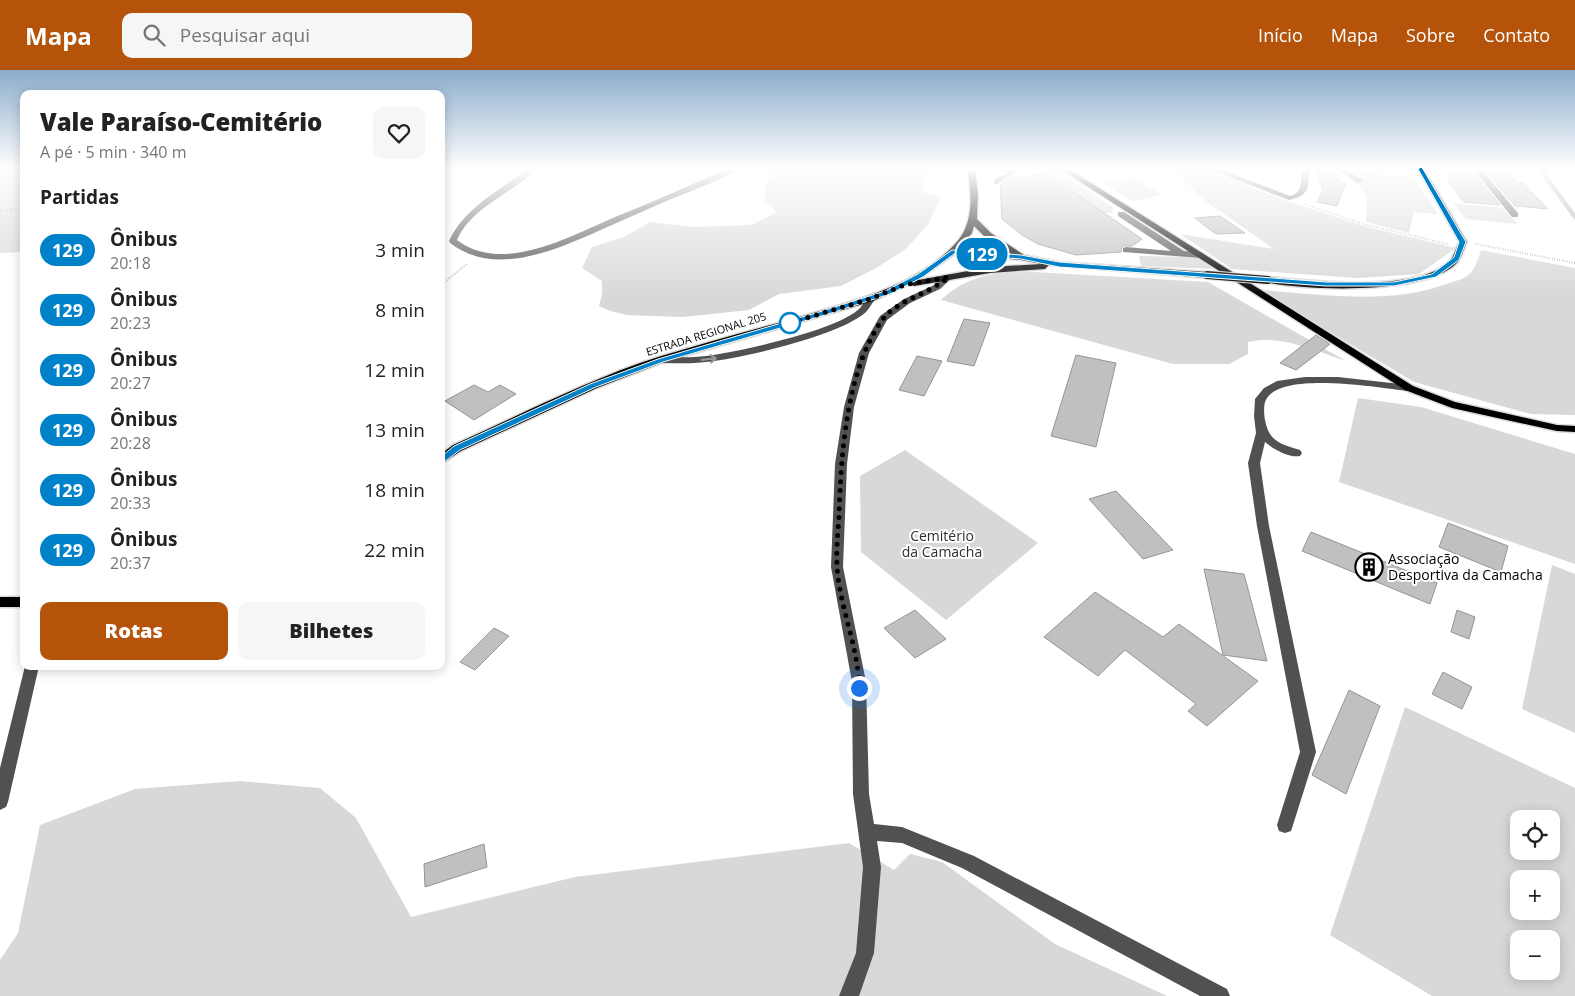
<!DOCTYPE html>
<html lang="pt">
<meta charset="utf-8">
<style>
body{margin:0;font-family:"Open Sans",sans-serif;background:#f6f6f6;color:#222;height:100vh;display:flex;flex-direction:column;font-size:19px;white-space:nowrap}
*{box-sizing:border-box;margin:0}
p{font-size:16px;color:#767676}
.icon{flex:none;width:28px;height:28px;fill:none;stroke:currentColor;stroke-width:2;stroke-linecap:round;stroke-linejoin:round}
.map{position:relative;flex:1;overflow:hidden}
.drawer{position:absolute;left:20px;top:20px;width:425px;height:580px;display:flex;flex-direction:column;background:#fff;border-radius:10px;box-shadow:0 2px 12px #0003}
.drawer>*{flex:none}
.badge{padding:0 10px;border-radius:16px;font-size:18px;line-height:32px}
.controls{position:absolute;left:1510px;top:740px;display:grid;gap:10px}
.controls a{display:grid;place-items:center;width:50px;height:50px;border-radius:10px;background:#fff;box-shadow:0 2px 12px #0003;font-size:25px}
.you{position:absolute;width:25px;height:25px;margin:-12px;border:4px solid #fff;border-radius:50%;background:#1a73e8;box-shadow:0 0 0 8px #1a73e833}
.map>.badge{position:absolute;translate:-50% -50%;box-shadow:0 0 0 2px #fff}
h2{padding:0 20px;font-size:19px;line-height:45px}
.round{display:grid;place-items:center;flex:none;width:52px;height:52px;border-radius:10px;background:#f6f6f6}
.overview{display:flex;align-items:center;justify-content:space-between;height:85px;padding:0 20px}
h1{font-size:24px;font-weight:800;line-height:38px}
.action{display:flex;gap:10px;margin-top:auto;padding:10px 20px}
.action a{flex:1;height:58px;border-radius:10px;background:#b45309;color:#fff;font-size:20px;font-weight:800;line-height:58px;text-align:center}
.action a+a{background:#f6f6f6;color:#222}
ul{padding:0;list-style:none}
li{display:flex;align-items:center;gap:15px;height:60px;padding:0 20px}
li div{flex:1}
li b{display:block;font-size:19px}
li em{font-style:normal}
li .badge{min-width:55px;font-weight:700;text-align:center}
header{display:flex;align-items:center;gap:30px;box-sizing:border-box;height:70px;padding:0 25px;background:#b45309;color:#fff}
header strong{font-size:24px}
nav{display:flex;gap:28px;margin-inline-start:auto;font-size:18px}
.search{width:350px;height:45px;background:#f6f6f6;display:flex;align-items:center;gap:12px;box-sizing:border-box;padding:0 18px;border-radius:10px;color:#767676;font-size:19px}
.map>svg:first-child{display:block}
</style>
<header>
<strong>Mapa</strong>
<div class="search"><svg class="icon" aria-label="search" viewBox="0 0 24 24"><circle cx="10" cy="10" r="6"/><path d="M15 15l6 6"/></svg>Pesquisar aqui</div>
<nav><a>Início</a><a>Mapa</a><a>Sobre</a><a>Contato</a></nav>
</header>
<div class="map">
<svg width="1575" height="926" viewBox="0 0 1575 926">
<rect width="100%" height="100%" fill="#fff"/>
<!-- green -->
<path fill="#d8d8d8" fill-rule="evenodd" d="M0,99h24v83l-24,1z
M774,99h73l3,2 6,-2h74l-8,23 19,5 -12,26 -23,26 -30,19 -35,18 -62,8 -30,16 -66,7 -56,-2 -17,-4 -11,-5 3,-12v-13l-20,-13 10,-21 32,-10 26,-15 42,5 59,-2 26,-13 -12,-12v-16z
M1172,99h34l75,30 86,28 89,21 -37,26 -62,4 -125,-9 -52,-35 94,15 -67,-47z
M1055,100l59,38 -2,5h-7l-52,-36 -15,-2 4,-4z
M1350,101l62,5 26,38 -24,-2 -5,21 -43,-11 1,-25 -10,-14 7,-1z
M1131,107l31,18 -29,6 -30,-18z
M1454,133l49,5 14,16 -51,-5z
M1481,180l94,18v147l-44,-1 -117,-32 -155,-92c61,4 131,16 190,-7 5,-2 13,-3 18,-7 8,-5 11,-17 14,-26z
M1139,186l59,1 19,12 -76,-3z
M1017,201l191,11 138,79c-30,-10 -66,-27 -98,-19v12l-19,10h-56l-232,-64c25,-23 44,-25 76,-29z
M1358,328l63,9 154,47v110l-236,-82z
M905,380l133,93 -92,77 -85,-68 -1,-76z
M1552,495l23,9v159l-53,-24z
M1405,637l170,81v208h-143l-102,-61zM1519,749h32v32h-32zM1519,809h32v32h-32zM1519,869h32v32h-32z
M240,711l80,7 36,30 55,99 164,-40 274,-34 45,27 16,-16 32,8 113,82 112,52h-1167v-36l18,-27 22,-108 95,-36z"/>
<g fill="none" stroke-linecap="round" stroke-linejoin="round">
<!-- stream -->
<path stroke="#9f9f9f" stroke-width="4.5" d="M1540,99l35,48"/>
</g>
<!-- building -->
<path fill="#c0c0c0" stroke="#959595" d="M1316,99h12l8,5 3,8 7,1 -9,23 -20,-4 6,-12z
M1444,99l28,2 28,34 -36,-3 -17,-22h5z
M1486,102l27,2 3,9h7l25,26 -33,-3z
M1038,105l14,2 90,62 -10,7h-10l-1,6 -45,3 -38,-11 -16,-9 -20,-16 -2,-34 10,-7z
M1220,146l25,17 -29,1 -21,-16z
M964,249l26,4 -16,43 -27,-5z
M1316,265l14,9 -34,26 -16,-7z
M1076,285l40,8 -20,84 -45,-11z
M917,286l25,5 -18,35 -25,-6z
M474,315l14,7 12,-7 16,9 -42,26 -29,-19z
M1116,421l57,59 -30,9 -54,-60z
M1448,453l60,23 -7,26 -62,-25z
M1311,462l126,51 -7,21 -128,-53z
M1204,499l40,5 23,87 -44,-6z
M1095,522l68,45 16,-13 79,57 -51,45 -19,-15 8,-7 -71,-54 -27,26 -54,-39z
M915,540l31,29 -31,19 -31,-30z
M1457,540l18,7 -6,22 -18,-7z
M494,558l15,8 -34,34 -15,-8z
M1443,602l29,15 -10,22 -30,-15z
M1349,620l31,16 -34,88 -34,-19z
M484,774l3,23 -62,20 -1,-23z"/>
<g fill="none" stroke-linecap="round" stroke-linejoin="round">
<!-- major casing -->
<g stroke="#dbdbdb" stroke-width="3">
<path id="major" d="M967,99h8l3,25 -1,25 14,14 33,22 35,7 148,10 4,3 -4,3 -158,-13 -4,4 -55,4 -76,13 -4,-2 -37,17 -209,61 -67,26 -136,63 -20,13v-10l12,-9c67,-30 134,-65 205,-88 47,-14 94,-27 142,-40 53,-16 115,-30 155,-73 19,-20 17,-49 12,-75zM974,156l11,11 26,17 -51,-5 12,-16zM955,184l66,6 20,4 -51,3 -72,13z
M1060,99h9l344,217 42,16 102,23 18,1v6l-18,-1 -105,-23 -47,-18z
M1417,99h8l42,73c-3,6 -5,16 -10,21 -30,32 -151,28 -192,19v-4l3,-1c41,4 155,17 183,-18 3,-4 5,-12 8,-17z
M0,527h24v10h-24z"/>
</g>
<!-- path -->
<path stroke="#737373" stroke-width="2" stroke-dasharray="0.5 2" stroke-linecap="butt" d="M1305,134l58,20 85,20
M0,141l24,-3
M1476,174l99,19
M441,215l27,-22"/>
<!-- minor -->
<path fill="#515151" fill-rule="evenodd" d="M528,99h9c-25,25 -65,37 -80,71 46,35 113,-4 158,-23 38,-15 75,-32 112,-48h10c-15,11 -54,25 -73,33 -17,8 -35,15 -52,23 -48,21 -114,55 -162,18l-1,-2c15,-33 51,-51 79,-72z
M995,99h24l1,1 -23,14h-3v-4l14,-8z
M1209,99h11l70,27c13,-3 11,-15 11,-27h8c0,19 0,27 -20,31z
M1337,99h9l18,12 -7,2z
M1473,99h8l37,44v4h-6z
M1118,142h6l60,39 17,1 4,3 -4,3 -78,-6v-4l3,-1 45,4 -53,-35z
M949,204l4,3 -13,12 -30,14 -23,17 -18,33 -15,54 -7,57 -4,103 23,115 3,112 5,30 28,3 72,29 253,133 3,7h-30l-238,-128 -60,-25 -25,-2 4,26 -7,86 -15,43h-20l17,-43 7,-86 -10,-73 -1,-112 -21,-115 4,-103 9,-57 15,-54 21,-37 24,-17 30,-14z
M870,226l5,3c-3,4 -5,9 -9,13 -27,24 -123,46 -160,50 -15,2 -31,1 -46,1l-5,-3 5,-3c15,0 31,1 46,-1 31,-4 135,-26 155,-49 2,-3 4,-7 6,-10z
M1305,307h33l71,8 5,3 -5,3c-30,-3 -124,-20 -142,7 -4,5 -3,16 -2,22 4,22 16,24 35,30l2,3 -2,3c-11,2 -27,-7 -35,-14l-5,21 9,63 47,226 -23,73 -2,6 -6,2 -6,-2 -2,-6 23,-73 -43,-226 -9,-63 8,-30 -2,-17 1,-17 9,-11 13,-7z
M25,596h14l-31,136 -2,5 -6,3v-42z"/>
<!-- major -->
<use href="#major" fill="#000" fill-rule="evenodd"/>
<!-- major-bridge casing -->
<g stroke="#dbdbdb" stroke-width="10" stroke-linecap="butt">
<path id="major-bridge" d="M1207,205l61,5"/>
</g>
<!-- major-bridge -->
<use href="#major-bridge" stroke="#000" stroke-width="8"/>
</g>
<!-- one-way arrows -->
<defs><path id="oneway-shaft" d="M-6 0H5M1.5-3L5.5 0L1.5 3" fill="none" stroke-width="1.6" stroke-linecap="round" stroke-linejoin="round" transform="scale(1.25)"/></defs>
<use stroke="#979797" href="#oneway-shaft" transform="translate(709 289) rotate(-7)"/>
<!-- sky -->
<linearGradient id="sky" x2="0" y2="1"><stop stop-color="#8baccb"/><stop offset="0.43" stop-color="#fff"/><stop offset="1" stop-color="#fff" stop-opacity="0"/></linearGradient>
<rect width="1575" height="229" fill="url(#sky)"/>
<!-- line -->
<path fill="#0082ca" stroke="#fff" d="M1421,97l2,2 43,73 -7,18 -23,17 -42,9h-68l-267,-19 -38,-8 -67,-5 -31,23 -33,17 -65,21 -162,47 -67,25 -136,63 -16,12h-6l-1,-2 17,-14 136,-62 68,-25 161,-47 66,-21 33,-17 34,-24 69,5 38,7 267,20h68l38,-8 22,-17 5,-15 -41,-73z"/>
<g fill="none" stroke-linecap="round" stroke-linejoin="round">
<!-- walk -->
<path stroke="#000" stroke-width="5" stroke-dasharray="0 9" d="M790,253l-4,1 84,-25 34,-14 45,-8c-19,16 -53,24 -66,42 -37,50 -42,137 -44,197 -1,17 -3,33 -2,50 2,40 22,82 22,122"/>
</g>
<!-- icons -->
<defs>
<g id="building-ring" transform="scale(1.4375)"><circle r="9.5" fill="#fff" stroke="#000" stroke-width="1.5"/><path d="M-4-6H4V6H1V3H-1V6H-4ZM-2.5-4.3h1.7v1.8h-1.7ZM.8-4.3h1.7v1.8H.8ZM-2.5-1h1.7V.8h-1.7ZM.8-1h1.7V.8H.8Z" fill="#000"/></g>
</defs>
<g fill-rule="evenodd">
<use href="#building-ring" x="1369" y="497"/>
</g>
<!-- markers -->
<circle fill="#fff" stroke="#0082ca" stroke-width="2.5" cx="790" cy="253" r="10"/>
<g text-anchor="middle" stroke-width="4" stroke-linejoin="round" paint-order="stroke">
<!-- far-street labels -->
<g font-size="11" fill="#000" stroke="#fff">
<text transform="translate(706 264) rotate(-17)" y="4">ESTRADA REGIONAL 205</text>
</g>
<!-- park labels -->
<g font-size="14" fill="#2f2f2f" stroke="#fff">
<text x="942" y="471">Cemitério<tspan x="942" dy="16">da Camacha</tspan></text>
</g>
<!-- poi labels -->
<g font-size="14" fill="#000" stroke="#fff" text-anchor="start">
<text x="1388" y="494">Associação<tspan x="1388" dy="16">Desportiva da Camacha</tspan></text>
</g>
</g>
</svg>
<div class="controls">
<a><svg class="icon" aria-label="locate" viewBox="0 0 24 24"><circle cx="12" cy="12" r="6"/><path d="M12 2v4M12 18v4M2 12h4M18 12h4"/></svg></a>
<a>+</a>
<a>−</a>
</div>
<div class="you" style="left:859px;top:618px"></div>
<b class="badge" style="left:982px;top:184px;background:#0082ca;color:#fff">129</b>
<section class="drawer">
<div class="overview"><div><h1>Vale Paraíso-Cemitério</h1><p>A pé · 5 min · 340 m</p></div><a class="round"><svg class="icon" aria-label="heart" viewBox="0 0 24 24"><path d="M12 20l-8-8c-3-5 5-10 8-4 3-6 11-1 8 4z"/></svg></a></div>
<h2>Partidas</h2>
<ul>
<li><span class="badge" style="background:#0082ca;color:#fff">129</span><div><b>Ônibus</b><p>20:18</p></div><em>3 min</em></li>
<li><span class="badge" style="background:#0082ca;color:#fff">129</span><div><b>Ônibus</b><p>20:23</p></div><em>8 min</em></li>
<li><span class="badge" style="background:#0082ca;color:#fff">129</span><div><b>Ônibus</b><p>20:27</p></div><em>12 min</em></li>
<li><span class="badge" style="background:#0082ca;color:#fff">129</span><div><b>Ônibus</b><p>20:28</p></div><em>13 min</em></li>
<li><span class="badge" style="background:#0082ca;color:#fff">129</span><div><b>Ônibus</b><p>20:33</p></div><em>18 min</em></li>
<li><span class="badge" style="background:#0082ca;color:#fff">129</span><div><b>Ônibus</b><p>20:37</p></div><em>22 min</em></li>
</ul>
<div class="action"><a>Rotas</a><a>Bilhetes</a></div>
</section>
</div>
